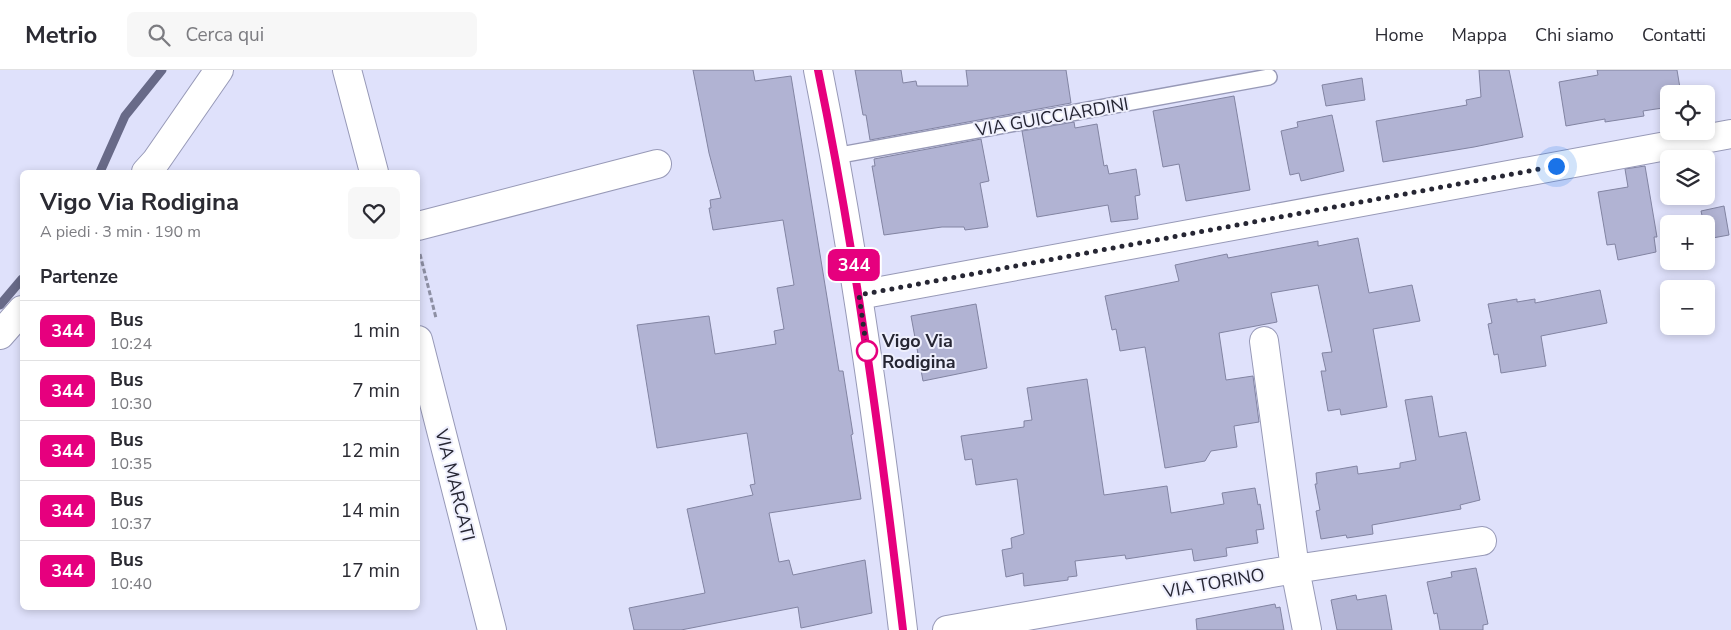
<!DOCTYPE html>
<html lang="it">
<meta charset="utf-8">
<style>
body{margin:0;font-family:"Nunito Sans",sans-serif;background:#f7f7f7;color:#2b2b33;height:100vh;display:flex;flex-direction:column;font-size:19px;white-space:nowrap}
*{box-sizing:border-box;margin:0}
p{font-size:16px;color:#7c7c81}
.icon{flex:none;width:28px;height:28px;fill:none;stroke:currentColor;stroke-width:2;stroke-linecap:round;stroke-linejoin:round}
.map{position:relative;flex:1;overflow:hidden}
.side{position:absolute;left:20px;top:100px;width:400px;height:440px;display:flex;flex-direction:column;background:#fff;border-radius:8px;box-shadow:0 2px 8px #0003}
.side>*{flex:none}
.badge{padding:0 10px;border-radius:8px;font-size:18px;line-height:32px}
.controls{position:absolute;left:1660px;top:15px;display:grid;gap:10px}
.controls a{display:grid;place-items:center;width:55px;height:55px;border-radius:8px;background:#fff;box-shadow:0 2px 8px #0003;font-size:25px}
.you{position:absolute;width:25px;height:25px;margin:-12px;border:4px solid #fff;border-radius:50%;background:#1a73e8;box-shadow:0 0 0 8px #1a73e833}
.map>.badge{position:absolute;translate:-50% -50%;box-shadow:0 0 0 2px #fff}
h2{padding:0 20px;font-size:19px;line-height:45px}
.round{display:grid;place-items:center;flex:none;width:52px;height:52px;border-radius:8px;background:#f7f7f7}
.head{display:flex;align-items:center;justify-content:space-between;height:85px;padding:0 20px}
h1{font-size:24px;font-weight:700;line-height:38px}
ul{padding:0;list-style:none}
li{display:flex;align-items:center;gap:15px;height:60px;padding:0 20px;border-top:1px solid #e1e1e2}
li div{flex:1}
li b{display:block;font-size:19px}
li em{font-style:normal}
li .badge{min-width:55px;font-weight:700;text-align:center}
header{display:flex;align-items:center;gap:30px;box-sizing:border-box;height:70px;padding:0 25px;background:#fff;border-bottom:1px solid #e1e1e2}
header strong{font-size:24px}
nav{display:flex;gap:28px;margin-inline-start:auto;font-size:18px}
.search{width:350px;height:45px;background:#f7f7f7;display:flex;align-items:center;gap:12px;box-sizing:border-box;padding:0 18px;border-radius:8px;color:#7c7c81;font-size:19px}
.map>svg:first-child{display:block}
</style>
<header>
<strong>Metrio</strong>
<div class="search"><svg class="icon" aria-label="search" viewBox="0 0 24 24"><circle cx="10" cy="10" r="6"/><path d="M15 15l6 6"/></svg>Cerca qui</div>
<nav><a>Home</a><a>Mappa</a><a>Chi siamo</a><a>Contatti</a></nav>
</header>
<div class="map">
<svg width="1731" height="560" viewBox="0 0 1731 560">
<rect width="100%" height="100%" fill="#dfe1fb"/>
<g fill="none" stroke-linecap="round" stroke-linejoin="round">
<!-- stream -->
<path stroke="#686a88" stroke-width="9" d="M100,102l25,-56 37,-46
M0,235l22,-26"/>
</g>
<!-- building -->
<path fill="#b1b3d3" stroke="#8284a2" d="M693,0h60l2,11 36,-5 48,295h4l10,63 -2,1 10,64 -92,14 10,49 10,-2 4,15 72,-15 7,53 -71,15 -3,-21 -117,23h-47l-5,-22 76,-15 -18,-84 66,-14 -3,-10 5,-1 -8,-51 -90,15 -20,-123 72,-9 6,38 61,-10 -2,-13 10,-2 -7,-41 17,-3 -11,-65 -70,10 -4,-22h2l-1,-8 11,-2 -12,-45z
M855,0h46l2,13 13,-2 1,5h51l-2,-16h100l5,33 -201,37 -4,-25h-3z
M1479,0h30l14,67 -49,10 -91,15 -7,-41 91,-16 -1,-5 15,-3z
M1597,0h80l4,24h-12v13l-26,4 1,5 -39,6v-3l-39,7 -7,-44 39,-7z
M1362,8l3,22 -39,6 -4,-21z
M1234,26l16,94 -64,11 -7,-37 -16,3 -10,-56z
M1332,45l12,56 -43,10 -2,-8 -9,2 -9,-44 17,-4 -1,-5z
M1074,52l1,6 22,-4 7,42 3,-1 2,9 27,-5 4,26 -5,1 3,23 -27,3 -3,-17 -71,12 -15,-86z
M981,69l8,42 -9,2 8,44 -23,3 -1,-3h-22l-58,8 -12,-69h3l-1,-7z
M1645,96l12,71h-3l2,15 -38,8 -3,-16 -8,1 -9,-53 30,-5 -3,-18z
M1724,136l5,29 -22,4 -1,-15h-2l-3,-13z
M1358,168l11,55 43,-8 8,36 -47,8 14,78 -46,8 -1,-6 -12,2 -7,-40h5l-4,-18 10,-1 -14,-67 -47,8 6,29 -58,11 7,47 27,-4 6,46 -25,4 3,21 -26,4 -6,10 -40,7 -20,-121 -25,4 -4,-22 -4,1 -7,-34 74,-15 -4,-16 52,-11 1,4 90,-17v5z
M1600,220l7,33 -66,13 5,30 -45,7 -3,-19 -4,1 -6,-31 4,-1 -4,-19 29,-5v3l18,-3v4z
M976,234l11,64 -64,13 -12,-65z
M1087,309l17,116 63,-9 4,27 53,-9 -2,-11 33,-5 3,17 2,-1 4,25 -8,1 2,13 -32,5 1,8 -33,5 -2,-12 -66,10 -1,-4 -50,6 2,15 -9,1v3l-44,6 -1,-13 -17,4 -4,-27 10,-2 -1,-10 13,-4 -7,-55 -41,6 -4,-26 -7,1 -4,-24 63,-9v-6l8,-1 -5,-32z
M1432,326l7,41 27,-5 14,68 -20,5 1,4 -89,16 1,9 -26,4 -1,-3 -25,4 -5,-28 4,-1 -5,-26h2l-1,-11 41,-7 1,8 42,-6v-5l16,-3 -11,-60z
M1476,498l12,56 -5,1v5h-43l-3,-17 -3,1 -7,-32 25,-5 -1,-5z
M1356,525l1,5 29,-5 6,35h-55l-6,-30z
M1275,534l1,4 4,-1 4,23h-87l-1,-11z"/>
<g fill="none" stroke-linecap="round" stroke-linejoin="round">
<!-- lane casing -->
<g stroke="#9799b7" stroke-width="18">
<path id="lane" d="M835,86l434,-79"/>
</g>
<!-- street casing -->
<g stroke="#9799b7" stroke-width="30">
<path id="street" d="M347,0l27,102
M146,102l10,-11 63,-91
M418,156l239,-62
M859,225l872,-161
M0,265l22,-25
M418,270l74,290
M1264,271l31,228 12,61
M947,560l348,-61 187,-28"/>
</g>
<!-- secondary casing -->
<g stroke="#9799b7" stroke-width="30">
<path id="secondary" d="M818,0c37,185 63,372 85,560"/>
</g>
<!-- path -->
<path stroke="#8d8fa3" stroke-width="3" stroke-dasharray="5 2.5" stroke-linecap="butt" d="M420,184l16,64"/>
<!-- lane -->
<use href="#lane" stroke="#fff" stroke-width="15"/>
<!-- street -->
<use href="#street" stroke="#fff" stroke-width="28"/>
<!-- secondary -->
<use href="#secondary" stroke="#fff" stroke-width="28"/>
</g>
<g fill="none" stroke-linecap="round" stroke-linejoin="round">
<!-- line casing -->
<g stroke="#fff" stroke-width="11">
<path id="line" d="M818,0c38,185 63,372 85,560"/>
</g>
<!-- line -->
<use href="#line" stroke="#e6007e" stroke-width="8"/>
<!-- walk -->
<path stroke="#262633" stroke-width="5" stroke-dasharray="0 9" d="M867,281l-8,-56 697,-129"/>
</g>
<!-- markers -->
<circle fill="#fff" stroke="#e6007e" stroke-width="2.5" cx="867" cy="281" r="10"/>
<g text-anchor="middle" stroke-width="4" stroke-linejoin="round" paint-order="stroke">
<!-- street labels -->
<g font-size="18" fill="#262633" stroke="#eeeffd">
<text transform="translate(1052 47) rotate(-10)" y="6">VIA GUICCIARDINI</text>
<text transform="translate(455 415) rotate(76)" y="6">VIA MARCATI</text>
<text transform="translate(1214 513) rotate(-10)" y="6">VIA TORINO</text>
</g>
<!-- stop labels -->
<g font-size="18" font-weight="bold" fill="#262633" stroke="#eeeffd" text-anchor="start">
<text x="882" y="277">Vigo Via<tspan x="882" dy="21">Rodigina</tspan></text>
</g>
</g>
</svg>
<div class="controls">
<a><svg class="icon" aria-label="locate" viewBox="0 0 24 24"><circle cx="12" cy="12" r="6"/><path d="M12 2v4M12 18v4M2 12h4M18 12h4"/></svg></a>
<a><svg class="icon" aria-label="layers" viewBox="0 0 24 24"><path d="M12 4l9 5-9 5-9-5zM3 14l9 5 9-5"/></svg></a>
<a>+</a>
<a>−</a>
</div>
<div class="you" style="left:1556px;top:96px"></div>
<b class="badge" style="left:854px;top:195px;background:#e6007e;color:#fff">344</b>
<section class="side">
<div class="head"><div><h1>Vigo Via Rodigina</h1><p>A piedi · 3 min · 190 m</p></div><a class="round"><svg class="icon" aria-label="heart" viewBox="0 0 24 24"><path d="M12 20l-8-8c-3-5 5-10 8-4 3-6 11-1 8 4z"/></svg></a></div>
<h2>Partenze</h2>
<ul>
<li><span class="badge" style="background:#e6007e;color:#fff">344</span><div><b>Bus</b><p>10:24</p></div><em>1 min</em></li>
<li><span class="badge" style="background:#e6007e;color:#fff">344</span><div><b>Bus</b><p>10:30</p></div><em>7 min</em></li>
<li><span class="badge" style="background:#e6007e;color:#fff">344</span><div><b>Bus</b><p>10:35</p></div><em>12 min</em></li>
<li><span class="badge" style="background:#e6007e;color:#fff">344</span><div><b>Bus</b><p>10:37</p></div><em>14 min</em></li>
<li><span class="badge" style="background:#e6007e;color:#fff">344</span><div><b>Bus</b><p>10:40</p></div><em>17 min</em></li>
</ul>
</section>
</div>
